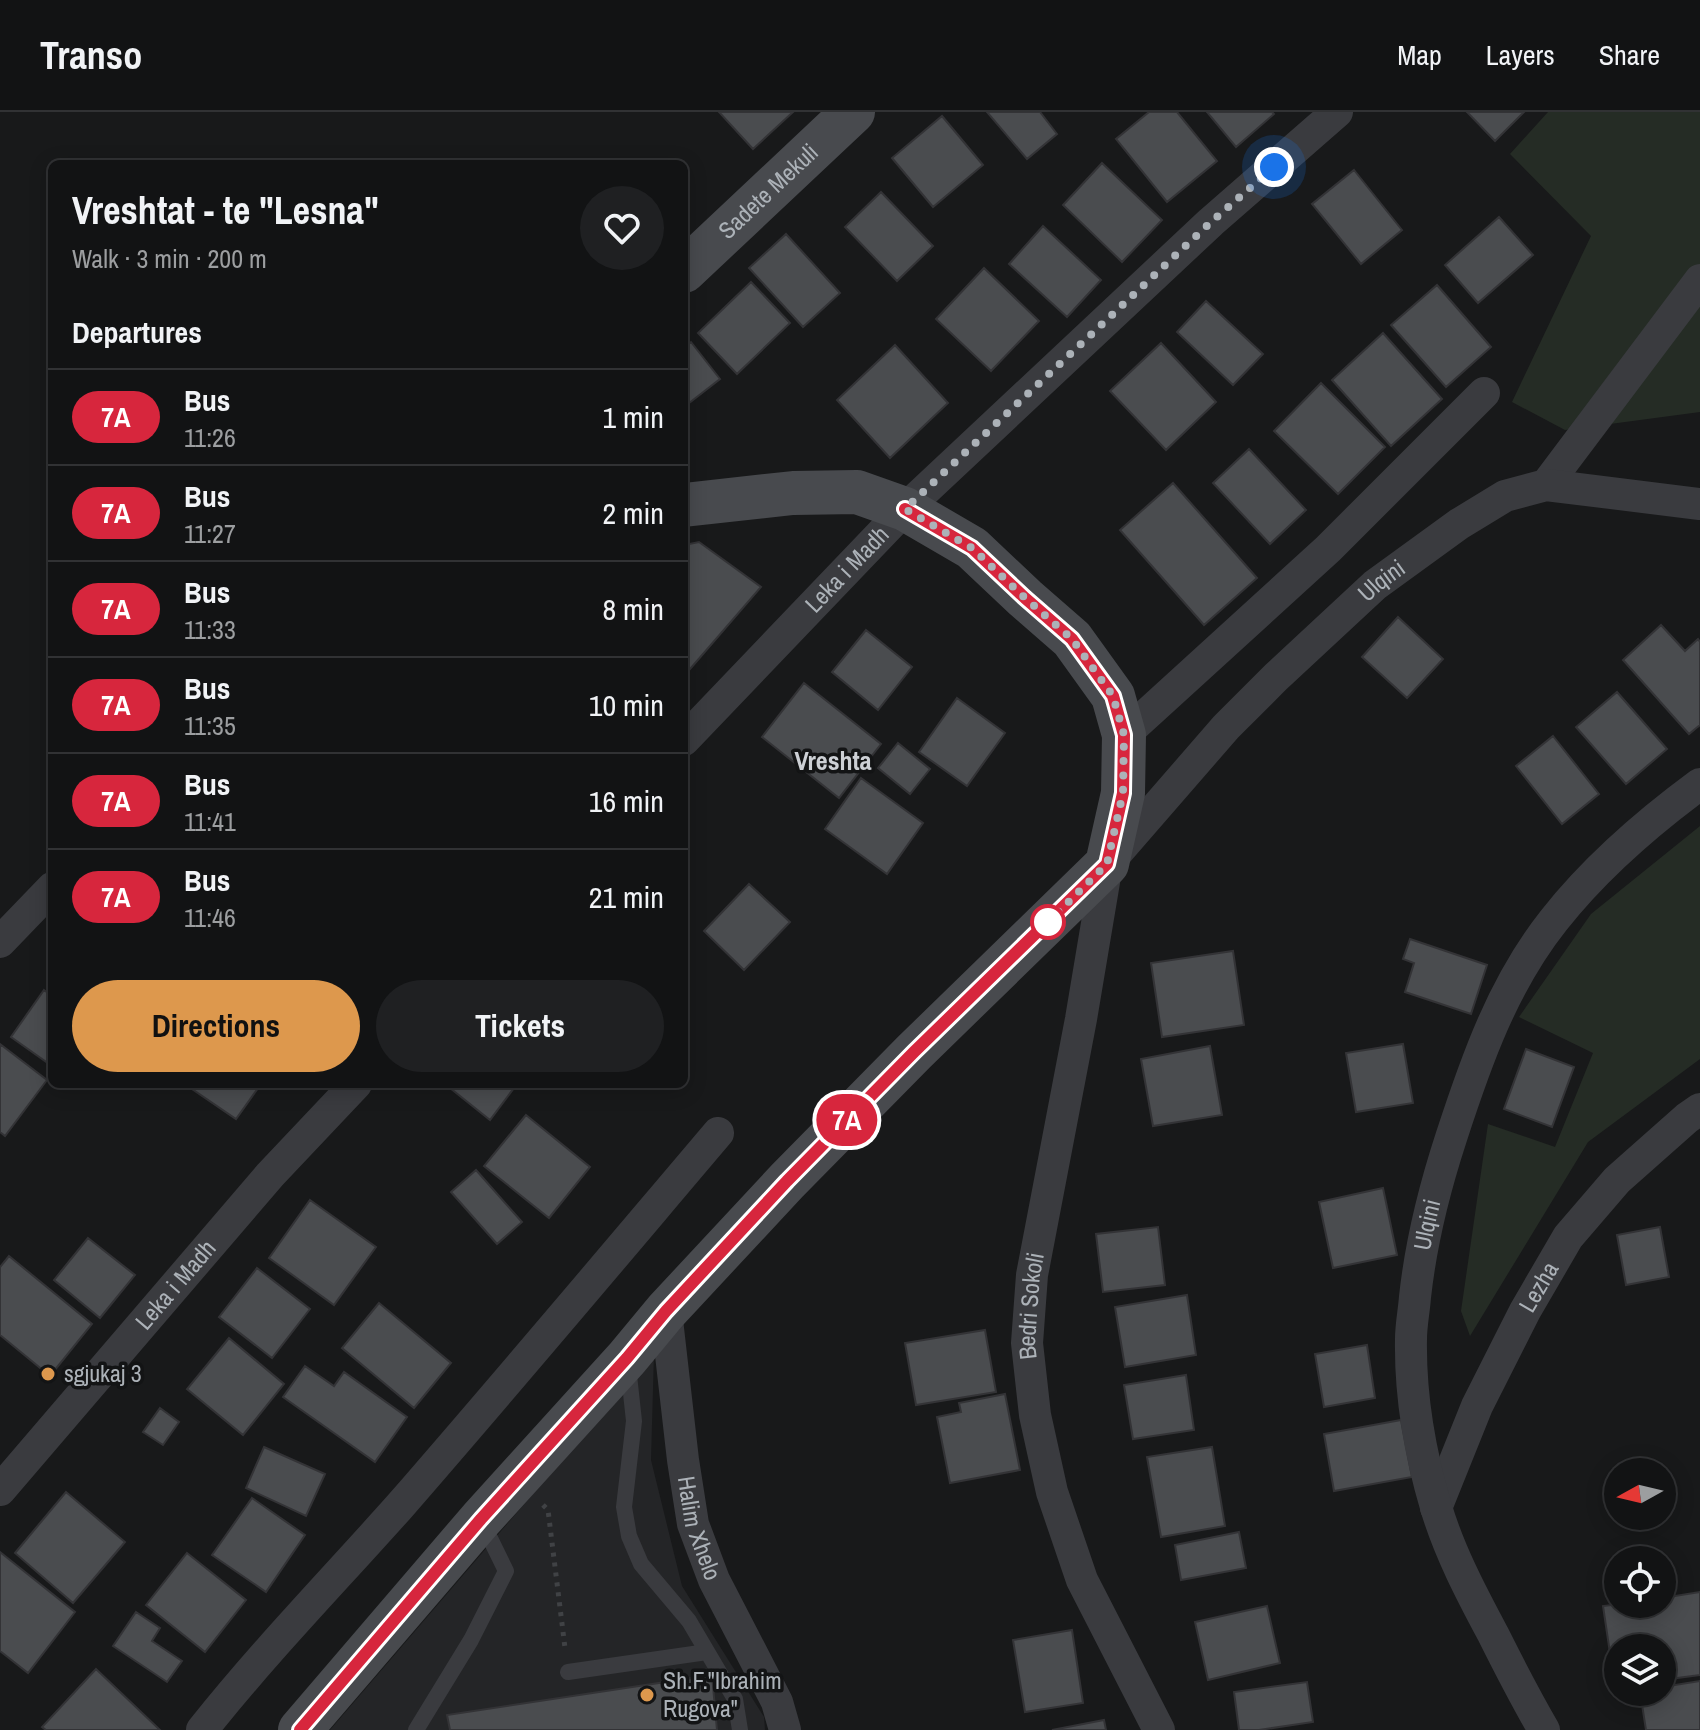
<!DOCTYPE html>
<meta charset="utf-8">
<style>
body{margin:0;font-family:"Archivo Narrow",sans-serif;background:#1f2022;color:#f1f3f6;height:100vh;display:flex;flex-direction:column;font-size:30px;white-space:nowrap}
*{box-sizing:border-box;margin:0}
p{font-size:26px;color:#9c9ea0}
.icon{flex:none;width:44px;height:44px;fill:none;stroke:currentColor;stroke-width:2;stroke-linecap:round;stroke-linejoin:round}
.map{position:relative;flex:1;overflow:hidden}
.side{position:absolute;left:48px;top:48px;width:640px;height:928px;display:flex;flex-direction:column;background:#121314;border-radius:12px;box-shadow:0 4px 20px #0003,0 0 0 2px #313234}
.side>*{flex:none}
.badge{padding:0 16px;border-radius:26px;font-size:28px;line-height:52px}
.needle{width:52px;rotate:262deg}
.tools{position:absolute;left:1604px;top:1346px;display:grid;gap:16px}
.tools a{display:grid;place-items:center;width:72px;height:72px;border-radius:50%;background:#121314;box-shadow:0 4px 20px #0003,0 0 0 2px #313234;font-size:40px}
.you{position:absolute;width:40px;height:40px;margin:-20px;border:6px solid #fff;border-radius:50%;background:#1a73e8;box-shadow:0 0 0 12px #1a73e833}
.map>.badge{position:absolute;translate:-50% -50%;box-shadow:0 0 0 4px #fff}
h2{padding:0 24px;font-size:30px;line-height:72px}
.round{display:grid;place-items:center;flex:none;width:84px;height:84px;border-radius:42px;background:#1f2022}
.overview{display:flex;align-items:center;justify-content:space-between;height:136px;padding:0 24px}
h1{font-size:38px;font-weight:700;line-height:60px}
.action{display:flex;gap:16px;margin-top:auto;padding:16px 24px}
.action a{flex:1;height:92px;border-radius:48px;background:#dd984d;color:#111;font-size:32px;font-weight:700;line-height:92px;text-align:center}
.action a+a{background:#1f2022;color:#f1f3f6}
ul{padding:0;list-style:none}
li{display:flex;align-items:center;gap:24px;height:96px;padding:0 24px;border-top:2px solid #313234}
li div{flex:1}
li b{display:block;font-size:30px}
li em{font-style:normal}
li .badge{min-width:88px;font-weight:700;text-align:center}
header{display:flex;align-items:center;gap:48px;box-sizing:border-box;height:112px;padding:0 40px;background:#121314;border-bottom:2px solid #313234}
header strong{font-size:38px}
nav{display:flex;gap:44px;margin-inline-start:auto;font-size:28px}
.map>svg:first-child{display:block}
</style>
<header>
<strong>Transo</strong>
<nav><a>Map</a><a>Layers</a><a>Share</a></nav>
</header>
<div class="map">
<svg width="1700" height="1618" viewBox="0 0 1700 1618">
<rect width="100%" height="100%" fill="#18191a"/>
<!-- built -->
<path fill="#242527" d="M654,1241l-3,107 31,126 82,131 1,13h-435z"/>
<!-- green -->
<path fill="#252c25" d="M1548,0h152v300l-135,18 -53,-28 79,-166 -81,-82z
M1700,714v233l-112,83 -118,194 -9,-25 27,-187 67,23 38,-94 -74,-36 72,-103z"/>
<!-- building -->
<path fill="#4a4c4f" stroke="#333336" stroke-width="2" d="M719,0h74l-40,37z
M987,0h53l17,22 -30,25z
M1149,0h28l40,49 -50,41 -51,-63z
M1207,0h65l2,2 -38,33z
M1467,0h57l-29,29z
M942,4l41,49 -50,42 -41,-49z
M1102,51l60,57 -40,42 -59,-57z
M1354,58l48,60 -41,34 -49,-60z
M881,80l52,54 -36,35 -52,-54z
M1499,105l34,38 -55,48 -33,-38z
M1043,114l58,54 -34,37 -58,-53z
M786,122l54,59 -37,34 -54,-59z
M984,156l55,53 -48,50 -55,-52z
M751,170l39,41 -53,51 -39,-41z
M1437,173l54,62 -45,40 -55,-62z
M1206,189l57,53 -30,31 -56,-53z
M1383,221l59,66 -51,47 -59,-66z
M691,230l29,37 -36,28v-60z
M1161,231l55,59 -50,48 -56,-59z
M895,233l53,58 -58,55 -53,-58z
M1321,271l64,64 -47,47 -64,-63z
M1249,337l57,61 -36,34 -57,-61z
M1173,371l84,95 -53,47 -84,-95z
M699,430l62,45 -77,89v-131z
M1398,505l45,42 -36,39 -45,-41z
M1661,513l24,26 13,-12 2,3v83l-11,9 -66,-74z
M866,518l46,37 -34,43 -46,-38z
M804,571l77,61 -42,54 -77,-61z
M1617,580l50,57 -41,35 -50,-57z
M957,586l48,35 -38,53 -48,-34z
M1553,624l46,58 -37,30 -46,-58z
M898,631l32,26 -20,25 -32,-26z
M861,666l62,45 -36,51 -62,-45z
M749,772l41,38 -46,48 -40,-39z
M1410,827l77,26 -16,49 -66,-22 9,-29 -11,-4z
M1233,839l11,74 -82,12 -11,-74z
M44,878l8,6v70l-41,-29z
M0,932l47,36 -42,56 -5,-4z
M1403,932l10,59 -57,9 -10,-59z
M1210,934l12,69 -69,11 -12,-67z
M1526,937l48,18 -22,60 -48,-18z
M196,972h65l-25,35 -44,-30z
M445,972h72l-27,36z
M526,1003l64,52 -41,51 -65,-52z
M476,1058l46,52 -25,22 -46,-52z
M1383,1076l14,67 -64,13 -14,-66z
M310,1088l66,47 -42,58 -65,-47z
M1158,1115l7,58 -62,7 -7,-58z
M1660,1115l9,50 -43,8 -9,-50z
M88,1126l47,37 -35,43 -46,-38z
M9,1144l83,68 -42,52 -50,-41v-68z
M257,1156l53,41 -38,49 -53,-41z
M1187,1183l9,60 -71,12 -10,-60z
M379,1191l72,60 -37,45 -72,-60z
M985,1218l11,62 -80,13 -11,-62z
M229,1226l55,46 -41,51 -56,-46z
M1367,1233l8,53 -51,9 -9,-53z
M305,1254l29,20 10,-14 63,45 -32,45 -92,-65z
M1186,1263l8,55 -61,9 -9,-54z
M1005,1282l15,76 -70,13 -13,-66 24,-5 -2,-9z
M160,1296l19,14 -16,23 -20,-13z
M1401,1308l11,57 -78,14 -10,-57z
M264,1335l61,27 -19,42 -60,-28z
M1212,1335l13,79 -64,11 -14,-80z
M66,1380l59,50 -52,61 -58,-50z
M252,1386l53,37 -39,57 -54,-37z
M1239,1420l7,36 -65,12 -6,-35z
M0,1440l75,60 -47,61 -28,-22z
M187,1441l59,47 -41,52 -59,-47z
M1700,1480v83l-38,5v-32h-44v38l-3,1 -12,-81 17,-2h42v-6z
M1267,1494l13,57 -72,17 -13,-58z
M136,1500l24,16 -8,13 30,20 -15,21 -54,-36z
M1072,1518l11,73 -58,9 -12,-72z
M96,1557l64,61h-114l-4,-3z
M712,1563l5,55h-267l-3,-15z
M1700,1569v49h-54l-6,-38h22v-5z
M1307,1570l6,40 -54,8h-20l-5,-38z
M1104,1608l2,10h-54z"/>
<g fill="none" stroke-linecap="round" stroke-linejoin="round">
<!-- path -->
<path stroke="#404245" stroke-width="5" stroke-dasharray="4 6" stroke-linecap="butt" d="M543,1393l5,5 17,138"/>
<!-- lane -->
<path stroke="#3a3b3f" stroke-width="16" d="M628,1254l6,55 -10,86 5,29 12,28 48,57 46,78 5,31
M568,1560l139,-20
M416,1618l55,-90 35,-69 -23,-47"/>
<!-- street -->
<g stroke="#3a3b3f" stroke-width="32">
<path d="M1546,373l154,-205"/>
<path d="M1124,623l204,-186 156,-156"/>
<path id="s1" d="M684,628l221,-231 306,-287 126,-110"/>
<path d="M0,830l52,-54"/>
<path id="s2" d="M666,1199l17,149 10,64 21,56 63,122 8,28"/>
<path id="s3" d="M0,1378l270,-315 86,-91"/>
<path id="s4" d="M1436,1396l41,-102 48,-95 43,-74 49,-57 70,-62 13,-9"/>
<path d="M202,1618c62,-78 131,-149 197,-223 108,-124 213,-249 319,-374"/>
<path id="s5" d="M1159,1618l-77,-150 -30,-88 -17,-77 -8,-72 5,-68 49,-256 26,-155 119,-137 50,-50 99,-92 84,-61 46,-28 41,-11 154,19"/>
<path id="s6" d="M1544,1618c-18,-31 -35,-64 -51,-96 -22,-41 -44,-83 -57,-127 -16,-54 -26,-112 -25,-168 0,-14 3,-28 4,-42 6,-55 19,-107 36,-159 25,-77 52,-154 103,-218 41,-52 93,-97 146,-136"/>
</g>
<!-- secondary -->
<g stroke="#484a4e" stroke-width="44">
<path id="s7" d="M684,159l169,-159"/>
<path d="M300,1618l181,-211 146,-161 39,-47 121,-130 127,-129 193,-188 16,-71 1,-58 -11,-39 -41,-57 -47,-41 -53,-50 -67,-39 -48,-17 -64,1 -109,12"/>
</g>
</g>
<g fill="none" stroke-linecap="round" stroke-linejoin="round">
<!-- line casing -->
<g stroke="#fff" stroke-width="18">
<path id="line" d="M300,1618l181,-211 146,-161 39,-47 121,-130 127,-129 193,-188 16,-71 1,-58 -11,-39 -41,-57 -47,-41 -53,-50 -67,-39"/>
</g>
<!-- line -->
<use href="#line" stroke="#d7263d" stroke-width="12"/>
<!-- walk -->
<path stroke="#acb2b8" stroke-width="8" stroke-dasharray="0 14.4" d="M1048,810l-5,5 64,-63 16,-71 1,-58 -11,-39 -41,-57 -47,-41 -53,-50 -67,-39 306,-287 63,-55"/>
</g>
<!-- markers -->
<circle fill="#fff" stroke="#d7263d" stroke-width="4" cx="1048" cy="810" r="16"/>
<g fill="#dd984d" stroke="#131415" stroke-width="3">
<circle cx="48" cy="1262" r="8"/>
<circle cx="647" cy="1583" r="8"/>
</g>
<g text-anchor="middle" stroke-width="7" stroke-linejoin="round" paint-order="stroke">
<!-- street labels -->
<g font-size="24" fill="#acb2b8" stroke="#131415">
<text dy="8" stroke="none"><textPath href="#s7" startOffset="116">Sadete Mekuli</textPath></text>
<text dy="8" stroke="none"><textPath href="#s1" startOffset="236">Leka i Madh</textPath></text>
<text dy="8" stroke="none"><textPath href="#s5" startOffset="1294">Ulqini</textPath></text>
<text dy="8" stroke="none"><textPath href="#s6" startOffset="534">Ulqini</textPath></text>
<text dy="8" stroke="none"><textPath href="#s3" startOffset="270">Leka i Madh</textPath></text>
<text dy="8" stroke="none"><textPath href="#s4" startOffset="244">Lezha</textPath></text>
<text dy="8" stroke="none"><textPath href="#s5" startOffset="450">Bedri Sokoli</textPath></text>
<text dy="8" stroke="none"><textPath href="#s2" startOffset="220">Halim Xhelo</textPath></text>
</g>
<!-- poi labels -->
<g font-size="24" fill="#acb2b8" stroke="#131415" text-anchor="start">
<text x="64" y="1270">sgjukaj 3</text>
<text x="663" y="1577">Sh.F."Ibrahim<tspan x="663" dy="28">Rugova"</tspan></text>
</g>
<!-- neighbourhood labels -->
<g font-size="26" font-weight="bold" fill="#cdd0d5" stroke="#131415">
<text x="833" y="658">Vreshta</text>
</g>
</g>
</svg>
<div class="tools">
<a><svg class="needle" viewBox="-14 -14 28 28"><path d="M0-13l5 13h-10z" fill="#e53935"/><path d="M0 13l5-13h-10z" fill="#9c9ea0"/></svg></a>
<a><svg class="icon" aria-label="locate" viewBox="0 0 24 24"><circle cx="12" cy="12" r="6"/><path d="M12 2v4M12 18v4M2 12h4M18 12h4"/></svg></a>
<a><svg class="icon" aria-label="layers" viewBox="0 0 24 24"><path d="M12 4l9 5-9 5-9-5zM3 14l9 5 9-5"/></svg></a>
</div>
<div class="you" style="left:1274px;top:55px"></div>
<b class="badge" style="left:847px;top:1008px;background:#d7263d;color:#fff">7A</b>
<section class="side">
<div class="overview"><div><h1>Vreshtat - te &quot;Lesna&quot;</h1><p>Walk · 3 min · 200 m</p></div><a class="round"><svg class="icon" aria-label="heart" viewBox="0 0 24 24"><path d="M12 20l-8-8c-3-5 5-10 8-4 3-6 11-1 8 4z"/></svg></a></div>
<h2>Departures</h2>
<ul>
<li><span class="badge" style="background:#d7263d;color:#fff">7A</span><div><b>Bus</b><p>11:26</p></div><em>1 min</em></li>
<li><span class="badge" style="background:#d7263d;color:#fff">7A</span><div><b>Bus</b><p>11:27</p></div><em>2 min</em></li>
<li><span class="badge" style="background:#d7263d;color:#fff">7A</span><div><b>Bus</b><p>11:33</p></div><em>8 min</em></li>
<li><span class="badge" style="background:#d7263d;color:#fff">7A</span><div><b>Bus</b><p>11:35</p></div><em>10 min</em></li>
<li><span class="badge" style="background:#d7263d;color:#fff">7A</span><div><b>Bus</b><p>11:41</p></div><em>16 min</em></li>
<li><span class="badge" style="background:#d7263d;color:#fff">7A</span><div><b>Bus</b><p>11:46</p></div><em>21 min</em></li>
</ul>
<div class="action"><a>Directions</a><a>Tickets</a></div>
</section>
</div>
